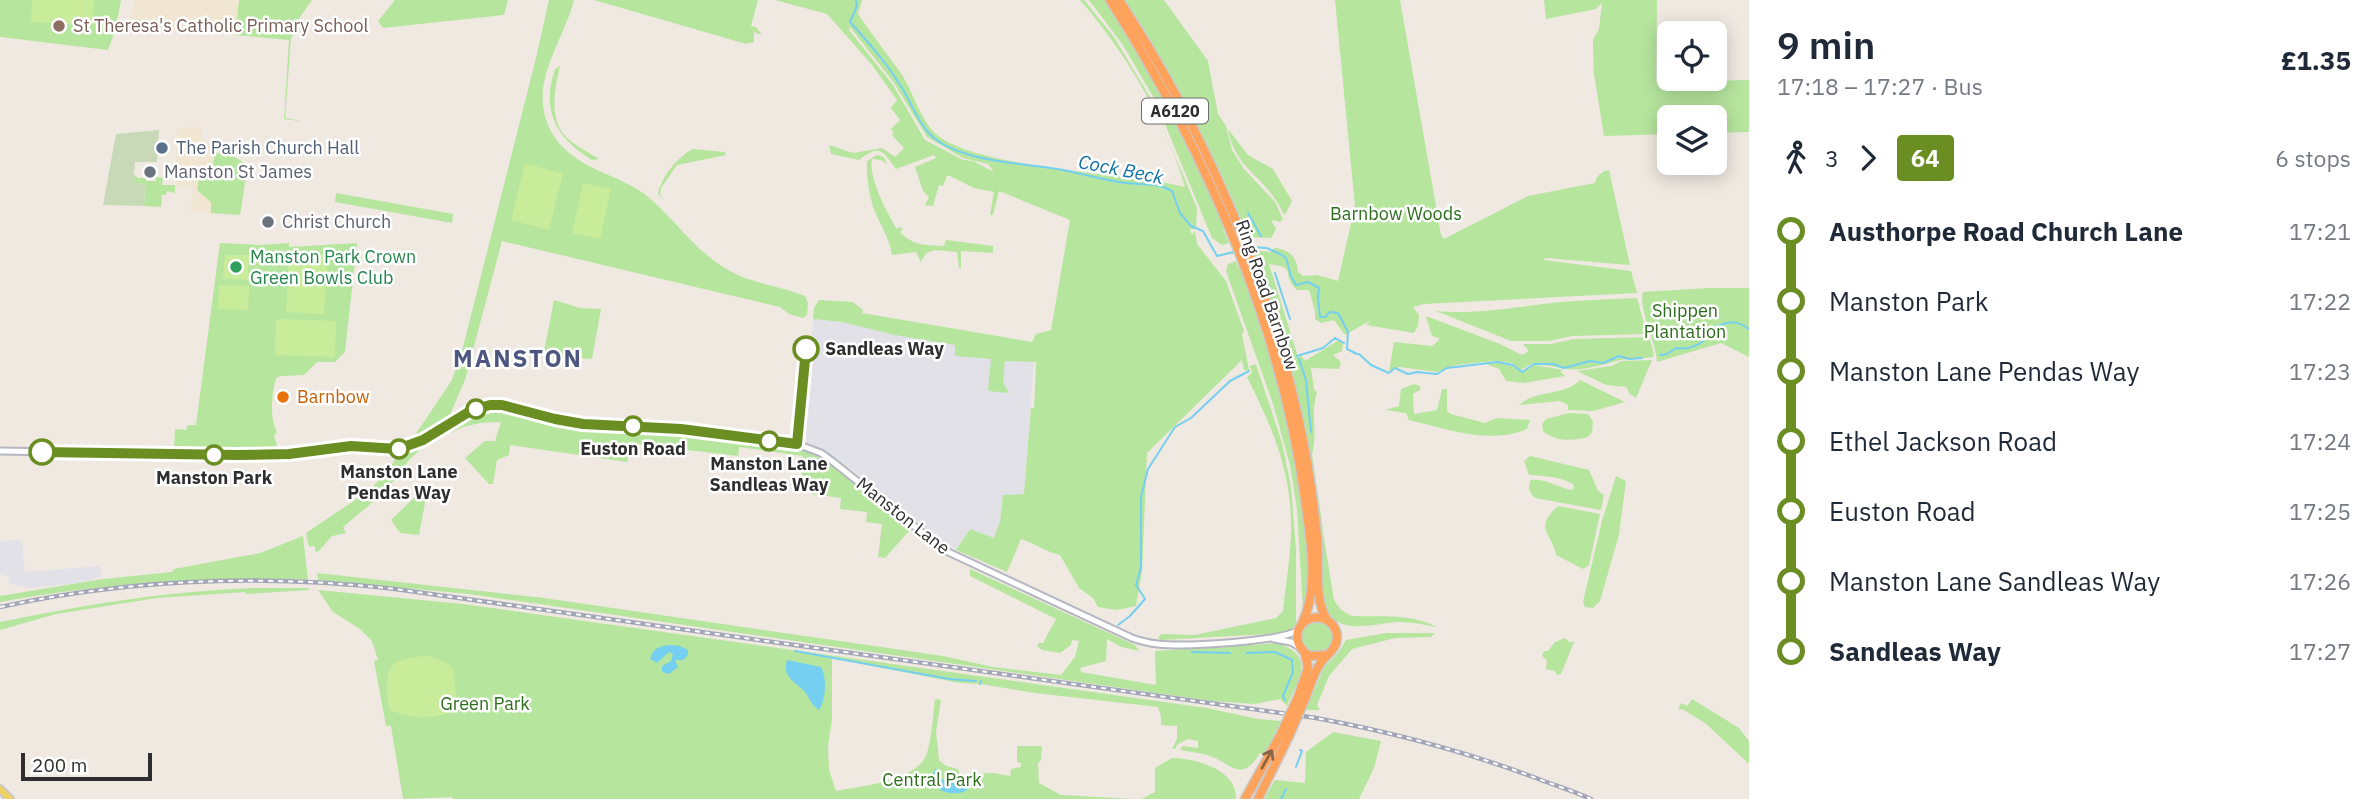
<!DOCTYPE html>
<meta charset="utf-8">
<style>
body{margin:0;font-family:"IBM Plex Sans",sans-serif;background:#f2f2f3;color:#1f2937;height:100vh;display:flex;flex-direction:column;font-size:26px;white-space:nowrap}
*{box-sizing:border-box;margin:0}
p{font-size:23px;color:#747a83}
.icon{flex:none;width:38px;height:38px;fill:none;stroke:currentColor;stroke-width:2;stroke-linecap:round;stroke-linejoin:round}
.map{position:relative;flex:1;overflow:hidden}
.sheet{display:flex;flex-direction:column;background:#fff;width:630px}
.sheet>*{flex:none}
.badge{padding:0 14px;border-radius:5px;font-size:24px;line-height:46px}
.controls{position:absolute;left:1657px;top:21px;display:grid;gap:14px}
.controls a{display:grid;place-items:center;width:70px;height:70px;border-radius:10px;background:#fff;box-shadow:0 4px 18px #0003;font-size:35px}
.scale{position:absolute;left:21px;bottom:18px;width:131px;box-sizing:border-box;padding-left:7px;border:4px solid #2e2e2e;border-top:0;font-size:19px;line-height:24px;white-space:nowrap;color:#2e2e2e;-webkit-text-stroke:5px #fff;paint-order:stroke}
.map>.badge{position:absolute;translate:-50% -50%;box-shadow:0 0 0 4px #fff}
.legs{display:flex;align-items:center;gap:10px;height:77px;padding:0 28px;font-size:23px}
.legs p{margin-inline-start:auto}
.head{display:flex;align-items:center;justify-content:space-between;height:119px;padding:0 28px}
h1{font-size:38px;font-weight:600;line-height:52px}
ul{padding:0 28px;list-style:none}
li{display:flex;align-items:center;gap:24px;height:70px;font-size:26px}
li i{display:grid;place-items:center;width:10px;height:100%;margin:0 9px;background:currentColor}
li i::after{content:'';width:18px;height:18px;margin:-9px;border:5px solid;border-radius:50%;background:#fff}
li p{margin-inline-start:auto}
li:first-child i{background:linear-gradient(#0000 50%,currentColor 0)}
li:last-child i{background:linear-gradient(currentColor 50%,#0000 0)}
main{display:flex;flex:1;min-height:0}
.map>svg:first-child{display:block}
</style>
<main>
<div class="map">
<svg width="1749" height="799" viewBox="0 0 1749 799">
<rect width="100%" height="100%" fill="#efe9e1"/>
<!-- industrial -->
<path fill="#e3e1e8" d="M813,319l222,28 -11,147 -21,1 -3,26 -6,17 -24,-9 -14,21 -15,-9 -79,-64 -29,-20 -30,-18z
M17,540l5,2 3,30 75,-6 2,11 -24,6 -49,5 -21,-5 1,-6 -9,-3v-33z"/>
<!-- education -->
<path fill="#f0e6d1" d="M135,0h104l-4,35 -84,-6 -22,-7z
M203,127l-2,11 47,27 -8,50 -49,-3 2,-24 -18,-3 2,-57z"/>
<!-- green -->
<path fill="#b6e59e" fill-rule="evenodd" d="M0,0h121l-6,31 -7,19 -108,-13z
M239,0h73l-12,17 -9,22 -6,79 17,3 -18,-2 5,-79 -54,-5z
M395,0h113l-4,15 -121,13 -5,-7z
M549,0h25c-9,36 -38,73 -30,112 3,15 12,30 24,40 23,20 55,25 79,44 29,24 48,56 83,75 23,13 51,15 75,25l3,7 -1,12 -4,3 -14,-4 -9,-7 -278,-66 -37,139 -16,37 -38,24 41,-61 10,-29 74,-293z
M594,0h164l-7,26 5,1 6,8 -8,-3v10l-8,2z
M775,0h87l-4,14c14,21 30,41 44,61 12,19 19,46 35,60 33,28 153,37 199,44h12l37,8c-19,-67 -59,-134 -105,-187h4l30,37 37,62 46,109 -1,21h-6l2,6 3,-4 2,13 29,37 18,50 -2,3 7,36h-5l-2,-10 -95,93 -5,119 -6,34 -19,4 -19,-3 -5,-9 -14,-10 -19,-33c-16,-4 -24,-11 -39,-16l-14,33 -51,-22 14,-21 24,9 6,-17 3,-26 21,-1 7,-87 3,2 2,-47 -31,-1 -2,21 6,11 -21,-2 3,-32 -36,-3v-11l-60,-10 -53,-13 -29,-3 1,-11 5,-8 34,2 10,8 -1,3 170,29 4,-8 15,-4 19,-110 -71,-29 -6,24h-3l4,-23 -20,-4 -24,-12h-3l-4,10 -4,-1 -6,21 -8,-1 4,-8 -6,-6 -8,-24 21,-9 -2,-3 -38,14c-14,-19 -16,-25 -37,-9l-28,-6 -2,-9 24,8 29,-5 13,9 9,-9 -12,-13 2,-2 -3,-4 9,-9 -9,-12 6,-8 -25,-35 -45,-51zM850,27l44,56 33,54 36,21 25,6 6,8 -21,-11 -10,-1 -38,-20 -32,-55 -44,-55z
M1089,0h18c45,73 85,148 118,228l-2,1 6,14 -7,2 -10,-7 -57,-138 -32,-55z
M1123,0h41l44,61 10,53 8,12 6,24 12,19 31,33 8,17 -3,3 -7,-2 -1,2 4,7 -5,9 -25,-1 -47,-101 -5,-15 -4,-2z
M1335,0h65l41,235 3,4 84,-43 67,-13c2,-8 7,-12 14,-13l21,95 -85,-7 -1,2 87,11 6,22 -213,11 -11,3 6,8 -1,11 -4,7 -48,-8 5,-5 -26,15 -11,-15 -13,3 -6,-4v-8l-6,-21h-12c-18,-17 3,-22 -28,-26l29,93 4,-1 3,5 34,-21 4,4 -1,7 -9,4 8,7 -2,7 -28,-1 3,21 3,4c-7,21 1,41 -5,61l11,76 -3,2 2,55 -14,-149 -57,-188 20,2 3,-4c15,1 23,9 24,24l5,4 14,-1 21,6 17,-75z
M1544,0h113l-1,82 93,-2v52l-34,1v-16h-45l-1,17 -65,2 -10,-62 -1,-26v-8l6,-11 3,-26 -6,6 -50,10z
M560,66c-5,22 -12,52 6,71 8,8 22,15 33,22l-7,1c-36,-22 -51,-49 -37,-91z
M1228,129l20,26 25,14 19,32 -7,14c-3,-3 -4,-8 -8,-13 -18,-29 -42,-35 -49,-73z
M693,149l32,3 1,3 -49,10 -16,23 -1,6 3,6 -5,-6c2,-15 20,-38 35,-45z
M224,151l24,14 -8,50 -29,-2v-11l-14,-12 3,-19 12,1 3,-20 6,2z
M877,155l7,2 3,7 -6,-4 -9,-1c-4,18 15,54 25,70l3,-2 3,2 -3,3c13,14 26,13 44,14l2,-6 47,6v7l-32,-2v17h-2l-2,-16c-17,-1 -29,-7 -36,10l-5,-10 -24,3c-2,-15 -10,-27 -16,-41 -7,-16 -10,-39 -9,-53z
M134,174l4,4h8v3h10v-4l7,1 -1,7h13v8l-8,-2 -1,4h-4l-1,12 -17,-1 1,-22 -12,-1z
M336,193l117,21 -1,9 -117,-21z
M220,243l39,2 30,-2v4l68,-4 -12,109 -10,10h-18l-13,13 -23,1 -5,2c-4,15 -7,39 1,54l-3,4 4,13 -3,1 -1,-5 -1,5 -99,-2 1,-19 11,1 2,-5h8z
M1236,261l3,8h3c35,103 67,210 67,320h-2l-4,21 -6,-101 -7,-44 -17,-61 -47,-133 2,-7z
M1709,288h40v69l-28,-14 -64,19c-1,-21 -19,-54 -14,-70z
M1637,298l10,36 -75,2 -23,5h-38l-75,-30c43,4 83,-5 125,-9 25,-2 51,-3 76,-4z
M554,300l26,8 21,1 -9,50 -29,-2 -19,-5z
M1426,316l74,28 22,11 7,-4 -6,-7h28l22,-5 76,-2 5,17 -1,3c-11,2 -23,1 -33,3 -12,4 -25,7 -38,9 -14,2 -34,-4 -49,-6l-12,7 -9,-7 -18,-2 -38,4 -19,7 -38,-5 -10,4 5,-29 38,4 7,-6v-2l-7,-2z
M1652,360l-16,38 -6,-4 -4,-7 -20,-2 -29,-14 34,-5 11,-5z
M1497,363l16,3 9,6 12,-7 30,5 -4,1 5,5 -41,7 -18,-2 -7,-12 -13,-5z
M1256,364l26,79 9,44 5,63v73l-6,8 -7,2 -122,7 -3,-2 3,-4 34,1 81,-17 7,-7c3,-30 9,-61 8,-91 -1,-53 -21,-97 -44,-143l5,-4 -2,-7z
M1580,380l45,22 -32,9 -25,-1v-5l-8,-4 -41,4c18,-16 44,-8 61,-25z
M1414,384l6,2v4l-7,4 1,20 23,-4 5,-21h5v22l4,3 34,9 12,-5 33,2 -3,9c-39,16 -79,0 -118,-9l-3,-7 -21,-3 14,-4 2,-17z
M489,410l18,1 63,16 141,9 91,13 20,10 18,12 70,59 -25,28 -7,-1 4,-33 -16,-2 1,-10 -27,-3 1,-11 -30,-4 2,-15 -11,-2 1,-21 -64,-9 -1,9 -101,-12 -4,-3 -6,21 -117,-17 -1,10 -12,5 -4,24h-4l-24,-26 20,-17h10l6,-19c-19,0 -34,2 -51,11v-2l17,-15z
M1569,413l19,1 5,7 -1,11 -4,5c-15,4 -33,5 -45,-6l-1,-7 4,-5z
M430,440l-21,20 -24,32 -42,35 3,6 -14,3 -14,16 -3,-1v-5l-6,1 -3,-14 64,-43 22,-25 6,-12z
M1530,456l59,14 9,21 6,4 -3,15 -66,-12c-6,-6 -8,-10 -4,-18 14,-2 26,7 40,10l3,-2 -1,-4c-16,-8 -27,-8 -44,-9l-5,-14z
M1616,476l10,5 -7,54 -19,66 -7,7 -8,-1 -2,-5 19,-81z
M419,493l6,5v5l-6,32 -19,-2 -9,-13z
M1558,506l42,8 -11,51 -6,4 -27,-14c-4,-22 -23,-27 2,-49z
M1321,532h2l11,68 7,10 11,6c28,1 60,-3 85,11 -12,-2 -24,-5 -37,-5 -24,0 -61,16 -74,-14 -5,-14 -4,-58 -5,-76z
M303,536l5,44c-103,-3 -206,3 -308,22v-6l103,-17 69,-7 2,-3 86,-16z
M970,569l165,76 4,6 -18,-4 -14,-8 -1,22 -26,7 1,4 75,13 -1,-34 123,-8c38,14 21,34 9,63l-7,-7 -25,5 -43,-3 -743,-107 -151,-14 -1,-7 227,25 399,58 50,11 68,8 14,-18 4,-16 -7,-1 -1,5 -11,8 -18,-3 -5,-4 2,-3h4l13,-24 -86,-43z
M253,588h55l2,2 -64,4 -1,-2 -88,6 -101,16 -56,16v-8c84,-17 167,-31 253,-34z
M318,590l145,14 744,104 51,11 23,2 -17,34 -4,-2c-19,32 -29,9 -53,2 -8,-2 -18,-4 -27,-5l3,-4 15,2v-7l-10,-2 -10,5 -3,5h-3l5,-10v-13l-16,-1v-9l-3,-9 -123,-14 -54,-9 -21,-1 -128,-25v61l-4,27 1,24 7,21c25,-5 83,-10 91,-38 5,-17 6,-37 8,-54l6,1 -5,32 3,28 7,6 12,3 2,5 33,-1 17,3 1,-7 10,-2v-4l-4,-1v-16h25l-1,14 -3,3 1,20 22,12 75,4h-683l-1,-2 -49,2 -12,-73h-5l-12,-65 4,-1 -6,-19 -12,-12 -27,-17z
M1300 637a17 17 0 1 1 34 0a17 17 0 1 1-34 0Z
M1386,633h49l-4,4 -36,1 -43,11 -23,27 -12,29 3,5h-14l18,-43 14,-14 8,-13z
M1565,638l4,4h5l-13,32 -4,1 -2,-4 -9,-2 1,-9 -5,-4 2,-5h4l7,-9z
M1692,699l47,29 10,13v23l-44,-41 -23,-14 -4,1 3,-7 6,3z
M1333,732l48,9 -7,27 -15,31h-95l11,-19 30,3 1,-31z
M1172,758c23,0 66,12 64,41h-95l14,-7v-24z"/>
<!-- cemetery -->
<path fill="#c8d9b8" d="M159,130l-2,32h-22l-2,21 12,1 -1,22 -41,-1 13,-71z"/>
<!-- pitch -->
<path fill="#c9ec9a" d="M32,0h62l-1,25 -62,-3z
M525,163l38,11 -14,56 -38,-10z
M583,183l28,6 -11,50 -28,-6z
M289,253l38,2 -3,59 -38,-2z
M225,255h24l-1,25 -25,-1z
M219,285l30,1 -1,24 -30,-1z
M276,319l60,2 -1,36 -60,-2z
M429,656l16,6 8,6 4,35 -5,9c-26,8 -38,7 -63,-2 -4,-41 -6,-52 40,-54z"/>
<!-- water -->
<path fill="#75cff0" d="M670,645l10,1 8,4v5l-5,5h-8l3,7 -9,7 -7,-2v-6l9,-5 2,-7 -4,-2 -12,11 -7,-4c3,-11 10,-13 20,-14z
M787,660l34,7c6,10 5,33 -2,43 -8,-5 -9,-11 -14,-18 -10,-11 -23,-14 -18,-32z
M936,768l7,12 23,6 3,2c-8,11 -48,5 -33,-20z"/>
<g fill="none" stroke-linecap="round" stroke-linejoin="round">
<!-- stream -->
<path stroke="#75cff0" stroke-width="2" d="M856,0l1,6 -7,16c18,20 36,40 50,63 11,16 19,41 34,53 30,24 88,25 124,31 22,4 45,11 68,14 17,2 30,-1 46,8l8,22 11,13 12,5 14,25 17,-4
M1248,213l13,23
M1249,247l18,1 15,7 4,3 5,18 5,9 12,-3 11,6 -1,10 2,19h5l5,-5 8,1 10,19 -1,17 10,5
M1275,273l15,46
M1716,327c13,-6 21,-7 33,2
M1359,354l12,11 18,8 6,-5 13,6 9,-2 20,2 10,-6 50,-6 16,3 9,7 12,-8h20l10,4 26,-7 13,2 16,-7 10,3 13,-1
M1660,355l7,-1 9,-6c10,2 21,-2 29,-8
M1297,356l26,-8 12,-10 9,5
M1299,359l7,21 5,52
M1118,625l12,-9 15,-17 -9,-14 5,-18v-70l7,-28 27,-42 16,-9 39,-37 19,-10
M795,651l154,28 27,2
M1192,652l38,1
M1247,653l28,-1 17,8 1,12 -10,24 2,4
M980,684l1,-3
M1296,767l6,-16 -2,-1
M911,787l14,-6
M1281,799l5,-10"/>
<!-- minor casing -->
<g stroke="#b4b7c1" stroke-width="9">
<path id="minor" d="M0,451l237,4 52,-1 62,-8 47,3 25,-9 44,-28 23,-7h12l53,14 28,4 98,6 116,15 24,9 11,8 112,89 188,88c8,3 17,5 26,6 26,3 121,-2 141,-14
M1274,639l17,3 7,4"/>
</g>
<!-- major casing -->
<g stroke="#c9c9c9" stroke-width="10">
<path id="major" d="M0,789l10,10"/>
</g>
<!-- highway casing -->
<g stroke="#c9c9c9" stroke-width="11">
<path id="highway" d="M1110,0c97,153 175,332 197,514 5,35 11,76 -5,110
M1119,0c82,125 147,271 179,417 9,39 15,79 19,120 3,26 -4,61 10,83
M1298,697l10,-29 -3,-15
M1305,699c5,-12 8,-25 15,-35 4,-8 14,-12 16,-21 6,-21 -20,-34 -34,-19 -10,12 -3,26 8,32l17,-1
M1245,799l36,-65
M1258,799l31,-63"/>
</g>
<!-- minor -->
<use href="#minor" stroke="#fff" stroke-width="5"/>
<!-- major -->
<use href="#major" stroke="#f2d163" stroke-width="6"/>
<!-- highway -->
<use href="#highway" stroke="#ffa35c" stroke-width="8"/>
<!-- rail casing -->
<g stroke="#a3a6b8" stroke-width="4.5">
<path id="rail" d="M0,607c129,-28 264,-33 395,-18l921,129c75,14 148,33 220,60 18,7 37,13 55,21"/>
</g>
<!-- rail -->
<use href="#rail" stroke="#fff" stroke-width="2" stroke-dasharray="5" stroke-linecap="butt"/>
<!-- highway-bridge casing -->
<g stroke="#c9c9c9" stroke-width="11" stroke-linecap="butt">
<path id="highway-bridge" d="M1281,734l17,-37
M1289,736l16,-37"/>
</g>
<!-- highway-bridge -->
<use href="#highway-bridge" stroke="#ffa35c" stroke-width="8"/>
</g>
<!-- one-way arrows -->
<defs><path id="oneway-shaft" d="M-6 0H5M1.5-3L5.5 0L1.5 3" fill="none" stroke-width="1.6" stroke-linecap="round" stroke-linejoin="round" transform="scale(1.75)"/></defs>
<use stroke="#8c6343" href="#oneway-shaft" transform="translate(1267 759) rotate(-61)"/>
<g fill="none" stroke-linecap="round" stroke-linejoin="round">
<!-- line-1 casing -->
<g stroke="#fff" stroke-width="16">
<path id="line-1" d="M42,452l195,3 52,-1 62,-8 47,3 25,-9 49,-30 18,-5h12l53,14 28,5 98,5 116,15 9,-95"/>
</g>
<!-- line-1 -->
<use href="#line-1" stroke="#6b8e23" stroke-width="10"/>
</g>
<!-- markers -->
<circle fill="#8d6e63" stroke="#fff" stroke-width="2.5" cx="59" cy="26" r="7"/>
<circle fill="#5c6f8a" stroke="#fff" stroke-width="2.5" cx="162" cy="148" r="7"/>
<g fill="#6b7280" stroke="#fff" stroke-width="2.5">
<circle cx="150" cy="172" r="7"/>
<circle cx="268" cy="222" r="7"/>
</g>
<circle fill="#2e9e5b" stroke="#fff" stroke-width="2.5" cx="236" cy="267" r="7"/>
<g fill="#fff" stroke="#6b8e23" stroke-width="3.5">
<circle cx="806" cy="349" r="12"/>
<circle cx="476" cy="409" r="9"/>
<circle cx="633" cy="426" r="9"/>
<circle cx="769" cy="441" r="9"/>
<circle cx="399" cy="449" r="9"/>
<circle cx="42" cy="452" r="12"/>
<circle cx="214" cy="455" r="9"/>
</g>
<circle fill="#e8710a" stroke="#fff" stroke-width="2.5" cx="283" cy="397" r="7"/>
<g text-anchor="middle" stroke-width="5" stroke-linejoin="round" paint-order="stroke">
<!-- shield labels -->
<rect fill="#fff" stroke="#6d6d6d" stroke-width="2" x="1142" y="98.5" width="66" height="25" rx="5"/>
<g font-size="16" font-weight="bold" fill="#2e2e2e">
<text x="1175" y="117">A6120</text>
</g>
<!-- education labels -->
<g font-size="18" fill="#785e54" stroke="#fff" text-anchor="start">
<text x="73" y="32">St Theresa's Catholic Primary School</text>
</g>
<!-- service labels -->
<g font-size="18" fill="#4e5e75" stroke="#fff" text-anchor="start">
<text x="176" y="154">The Parish Church Hall</text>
</g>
<!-- worship labels -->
<g font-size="18" fill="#5b616d" stroke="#fff" text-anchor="start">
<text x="164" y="178">Manston St James</text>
<text x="282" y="228">Christ Church</text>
</g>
<!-- park labels -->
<g font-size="18" fill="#2c6e1b" stroke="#fff">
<text x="1396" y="220">Barnbow Woods</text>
<text x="1685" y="317">Shippen<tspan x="1685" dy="21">Plantation</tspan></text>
<text x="485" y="710">Green Park</text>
<text x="932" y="786">Central Park</text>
</g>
<!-- leisure labels -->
<g font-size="18" fill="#27864d" stroke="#fff" text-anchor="start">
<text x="250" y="263">Manston Park Crown<tspan x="250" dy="21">Green Bowls Club</tspan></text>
</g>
<!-- street labels -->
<g font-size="18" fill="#2e2e2e" stroke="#fff">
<text transform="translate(1267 295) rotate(71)" y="6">Ring Road Barnbow</text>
<text transform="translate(903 516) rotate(38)" y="6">Manston Lane</text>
</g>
<!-- stop labels -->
<g font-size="18" font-weight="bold" fill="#2e2e2e" stroke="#fff">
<text x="825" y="355" text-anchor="start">Sandleas Way</text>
<text x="633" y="455">Euston Road</text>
<text x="769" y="470">Manston Lane<tspan x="769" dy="21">Sandleas Way</tspan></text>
<text x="399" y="478">Manston Lane<tspan x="399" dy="21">Pendas Way</tspan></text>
<text x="214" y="484">Manston Park</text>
</g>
<!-- food labels -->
<g font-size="18" fill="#c56008" stroke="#fff" text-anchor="start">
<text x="297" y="403">Barnbow</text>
</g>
<!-- water labels -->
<g font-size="19" font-style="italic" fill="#0d6fa3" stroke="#fff">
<text transform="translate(1121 169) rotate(11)" y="7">Cock Beck</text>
</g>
<!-- district labels -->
<g font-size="24" font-weight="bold" letter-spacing="2" fill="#4d5680" stroke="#fff">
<text x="518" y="367">MANSTON</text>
</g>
</g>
</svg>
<div class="controls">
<a><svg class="icon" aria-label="locate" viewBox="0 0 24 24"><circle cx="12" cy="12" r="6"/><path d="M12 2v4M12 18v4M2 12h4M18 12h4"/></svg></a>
<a><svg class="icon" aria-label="layers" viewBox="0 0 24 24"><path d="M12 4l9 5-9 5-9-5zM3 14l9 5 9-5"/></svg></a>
</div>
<div class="scale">200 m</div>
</div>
<section class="sheet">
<div class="head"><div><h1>9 min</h1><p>17:18 – 17:27 · Bus</p></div><b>£1.35</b></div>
<div class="legs"><svg class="icon" aria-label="walk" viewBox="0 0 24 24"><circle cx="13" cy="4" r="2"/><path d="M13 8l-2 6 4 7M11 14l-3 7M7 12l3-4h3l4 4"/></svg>3<svg class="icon" aria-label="forward" viewBox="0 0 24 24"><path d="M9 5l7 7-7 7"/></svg><b class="badge" style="background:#6b8e23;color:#fff">64</b><p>6 stops</p></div>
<ul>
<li><i style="color:#6b8e23"></i><b>Austhorpe Road Church Lane</b><p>17:21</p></li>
<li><i style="color:#6b8e23"></i><span>Manston Park</span><p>17:22</p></li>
<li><i style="color:#6b8e23"></i><span>Manston Lane Pendas Way</span><p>17:23</p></li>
<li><i style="color:#6b8e23"></i><span>Ethel Jackson Road</span><p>17:24</p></li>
<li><i style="color:#6b8e23"></i><span>Euston Road</span><p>17:25</p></li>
<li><i style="color:#6b8e23"></i><span>Manston Lane Sandleas Way</span><p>17:26</p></li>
<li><i style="color:#6b8e23"></i><b>Sandleas Way</b><p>17:27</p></li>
</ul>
</section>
</main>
